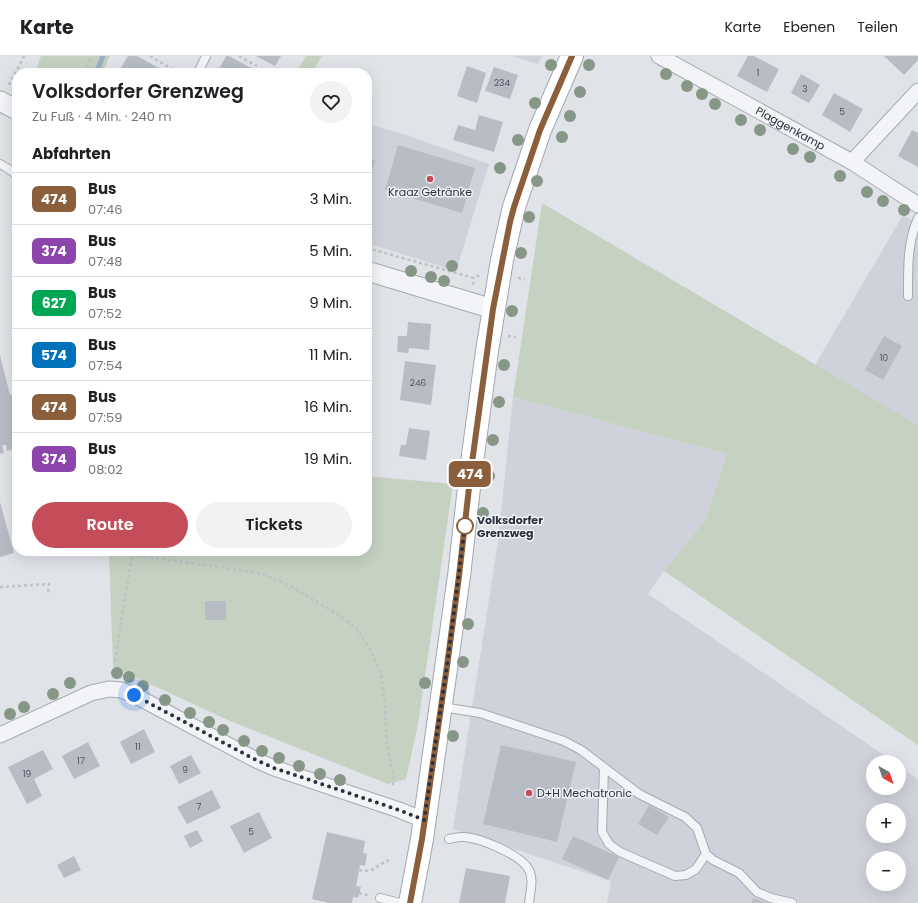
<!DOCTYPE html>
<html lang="de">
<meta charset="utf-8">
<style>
body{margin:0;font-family:Poppins,sans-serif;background:#f2f2f2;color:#202124;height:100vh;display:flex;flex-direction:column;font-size:15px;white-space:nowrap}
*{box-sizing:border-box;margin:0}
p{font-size:13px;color:#757577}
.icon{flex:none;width:22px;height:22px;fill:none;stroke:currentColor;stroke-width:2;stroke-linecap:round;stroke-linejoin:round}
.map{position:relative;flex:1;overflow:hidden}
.side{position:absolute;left:12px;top:12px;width:360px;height:488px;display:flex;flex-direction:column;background:#fff;border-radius:16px;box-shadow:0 4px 16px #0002}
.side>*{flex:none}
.badge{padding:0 8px;border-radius:6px;font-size:14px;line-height:26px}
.needle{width:26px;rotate:140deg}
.buttons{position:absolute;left:866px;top:699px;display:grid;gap:8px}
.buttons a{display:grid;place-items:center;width:40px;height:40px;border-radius:50%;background:#fff;box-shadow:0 4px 16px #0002;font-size:20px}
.you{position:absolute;width:20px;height:20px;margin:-10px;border:3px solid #fff;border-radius:50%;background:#1a73e8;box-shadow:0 0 0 6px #1a73e833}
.map>.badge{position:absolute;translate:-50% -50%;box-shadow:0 0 0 2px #fff}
h2{padding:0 20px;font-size:15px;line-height:36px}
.round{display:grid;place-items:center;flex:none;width:42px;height:42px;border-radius:21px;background:#f2f2f2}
.summary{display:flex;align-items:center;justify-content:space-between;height:68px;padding:0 20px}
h1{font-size:19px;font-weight:600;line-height:30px}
.action{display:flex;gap:8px;margin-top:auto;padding:8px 20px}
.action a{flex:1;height:46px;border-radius:24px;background:#c54d5a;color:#fff;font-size:16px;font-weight:600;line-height:46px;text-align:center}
.action a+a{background:#f2f2f2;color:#202124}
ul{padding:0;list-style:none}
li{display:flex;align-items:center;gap:12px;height:52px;padding:0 20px;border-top:1px solid #e0e0e0}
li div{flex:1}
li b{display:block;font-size:15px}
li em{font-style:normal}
li .badge{min-width:44px;font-weight:700;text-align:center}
header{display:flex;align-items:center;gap:24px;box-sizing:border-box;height:56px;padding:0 20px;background:#fff;border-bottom:1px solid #e0e0e0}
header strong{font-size:19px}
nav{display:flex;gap:22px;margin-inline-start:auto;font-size:14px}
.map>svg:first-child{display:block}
</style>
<header>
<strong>Karte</strong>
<nav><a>Karte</a><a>Ebenen</a><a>Teilen</a></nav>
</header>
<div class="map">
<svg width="918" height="847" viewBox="0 0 918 847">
<rect width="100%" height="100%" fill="#e0e3e8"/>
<!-- built -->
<path fill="#cfd2da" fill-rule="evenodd" d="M512,0h30l-4,8z
M367,68l30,8 92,32 -33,107 -89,-28z
M903,159l15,9v201l-103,-60z
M513,341l214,57 -21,65 -42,52 -16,23 246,168h-21v26h26v-22l19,13v124h-311l4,-22 -158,-52 45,-287zM873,754h26v26h-26zM873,802h26v26h-26z"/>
<!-- green -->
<path fill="#c5d2c2" d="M41,0h69l-8,17h-67z
M306,0h16l-10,17h-16z
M542,147l376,222v320l-254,-174 42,-52 21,-65 -214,-57z
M367,420l86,8 -35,240 -12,55 -18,5 -158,-63 -117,-54 -4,-116h258z"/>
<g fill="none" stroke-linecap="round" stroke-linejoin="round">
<!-- stream -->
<path stroke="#9eafc6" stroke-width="5" d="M96,17l7,-17"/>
</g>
<!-- building -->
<path fill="#b8bcc5" d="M128,0h9l31,17h-50z
M226,0h3l31,17h-43z
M256,0h25l-6,10z
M748,0h6l25,13 -12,23 -30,-16z
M884,0h34v4l-14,15z
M467,10l19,7 -9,30 -20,-7z
M494,11l24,8 -8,24 -25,-8z
M801,18l19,11 -11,18 -18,-10z
M834,37l29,16 -13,23 -28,-17z
M479,59l24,7 -9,30 -41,-12 5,-15 17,5z
M912,74l6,3v34l-20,-11z
M398,89l77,23 -13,45 -77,-23z
M367,103l8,2 -8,25z
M408,266l23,2 -2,26 -20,-2 -1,5 -11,-1 1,-16h9z
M884,280l18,10 -19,34 -18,-10z
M0,299l10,40 7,-2v55l-10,3 -1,-6h-4l2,8 -4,1z
M405,305l31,4 -5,40 -31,-5z
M409,372l21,3 -4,29 -27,-4 2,-11h5z
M0,446l14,51 -14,4z
M205,545h21v19h-21z
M144,673l11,23 -24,12 -11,-22z
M88,686l12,24 -26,13 -12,-23z
M501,689l75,17 -19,80 -74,-18z
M43,694l10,19 -19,10 8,17 -15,8 -19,-37z
M191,699l10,18 -22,11 -9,-18z
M212,734l9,18 -34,16 -10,-17z
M649,749l20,12 -12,18 -19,-11z
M259,756l13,26 -28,15 -14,-27z
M197,774l6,11 -13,7 -6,-12z
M327,776l38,9 -2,12 4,1 -2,12 -5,-1 -4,21 5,1 -3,11 -5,-1 -1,6h-23l-17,-4z
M573,780l46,21 -11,23 -46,-21z
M74,800l7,14 -17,8 -7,-13z
M466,812l44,8 -5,27h-46z
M753,842l15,5h-16z"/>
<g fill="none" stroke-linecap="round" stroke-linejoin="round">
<!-- service casing -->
<g stroke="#a6aab2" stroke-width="10">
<path id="service" d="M198,17l8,-17
M0,108l7,4 10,7
M908,240c0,-27 -1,-53 10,-78
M442,651l38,6 84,28 17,9 58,44 46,23 12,11 9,26 7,6 26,13 18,19 14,6 21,5
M604,712l-2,64 7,12 11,8 55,24 11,-1 10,-6 10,-15
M449,783c4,-1 8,-2 12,-2 16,-1 61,18 68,33 5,10 1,22 0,33
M380,842l20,5"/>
</g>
<!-- minor casing -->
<g stroke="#a6aab2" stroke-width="17">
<g id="minor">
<path id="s1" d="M659,0l193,106 66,43"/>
<path d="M852,106l66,-71"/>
<path d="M0,679l91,-42 18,-4 12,1 13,5 122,65 18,8 125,42 25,10"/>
</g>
</g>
<!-- tertiary casing -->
<g stroke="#a6aab2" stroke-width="21">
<path id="tertiary" d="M0,45l17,9
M367,215l126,38"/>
</g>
<!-- primary casing -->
<g stroke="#a0a7b3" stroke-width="24">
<path id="primary" d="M410,847l12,-64 37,-263 12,-106 16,-119 15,-91 12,-53 26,-77 32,-74"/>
</g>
<!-- path -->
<path stroke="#bfc1c7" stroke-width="2.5" stroke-dasharray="3 3" stroke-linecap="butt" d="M150,0l29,17
M239,0l18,10
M85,17l7,-17
M9,29l15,-29
M367,192l107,30 6,-3
M518,222l7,1
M473,229l1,-7
M508,280l8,1
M132,499l107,15 26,5 27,12 45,27 20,15 13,20 11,25 4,31 2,41 7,34 -2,8
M0,531l49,-3 -1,11
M115,605l17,-106 -1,-4
M359,814c17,3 16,-5 30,-10
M359,837l11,3"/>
<!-- service -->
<use href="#service" stroke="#f3f4f7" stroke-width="8"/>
<!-- minor -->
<use href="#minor" stroke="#f3f4f7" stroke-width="15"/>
<!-- tertiary -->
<use href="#tertiary" stroke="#f3f4f7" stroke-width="19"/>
<!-- primary -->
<use href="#primary" stroke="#fff" stroke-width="22"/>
</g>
<!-- trees -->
<g fill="#869787">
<circle cx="551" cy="9" r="6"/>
<circle cx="589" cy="9" r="6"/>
<circle cx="666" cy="18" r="6"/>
<circle cx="687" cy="30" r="6"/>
<circle cx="580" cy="36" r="6"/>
<circle cx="702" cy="38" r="6"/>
<circle cx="535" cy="47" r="6"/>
<circle cx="715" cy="48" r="6"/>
<circle cx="570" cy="60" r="6"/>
<circle cx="741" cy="64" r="6"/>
<circle cx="760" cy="74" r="6"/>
<circle cx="562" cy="81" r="6"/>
<circle cx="518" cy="84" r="6"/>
<circle cx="793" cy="93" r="6"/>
<circle cx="810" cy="101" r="6"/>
<circle cx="500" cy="112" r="6"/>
<circle cx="840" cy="120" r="6"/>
<circle cx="537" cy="125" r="6"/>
<circle cx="867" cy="136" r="6"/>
<circle cx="883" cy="145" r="6"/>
<circle cx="904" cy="154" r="6"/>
<circle cx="529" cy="161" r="6"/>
<circle cx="521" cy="197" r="6"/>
<circle cx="452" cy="210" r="6"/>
<circle cx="411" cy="215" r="6"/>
<circle cx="431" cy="221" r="6"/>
<circle cx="444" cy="225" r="6"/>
<circle cx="512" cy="255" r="6"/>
<circle cx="504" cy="309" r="6"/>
<circle cx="499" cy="346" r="6"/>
<circle cx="493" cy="384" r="6"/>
<circle cx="489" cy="420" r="6"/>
<circle cx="483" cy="457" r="6"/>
<circle cx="468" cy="568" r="6"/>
<circle cx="463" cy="606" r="6"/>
<circle cx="117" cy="617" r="6"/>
<circle cx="129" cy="621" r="6"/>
<circle cx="70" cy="627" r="6"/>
<circle cx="425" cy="627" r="6"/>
<circle cx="143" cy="630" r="6"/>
<circle cx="53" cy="638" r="6"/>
<circle cx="165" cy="644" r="6"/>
<circle cx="24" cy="651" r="6"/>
<circle cx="190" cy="657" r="6"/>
<circle cx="10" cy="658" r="6"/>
<circle cx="209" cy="666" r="6"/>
<circle cx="223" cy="674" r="6"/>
<circle cx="453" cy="680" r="6"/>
<circle cx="244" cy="685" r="6"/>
<circle cx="262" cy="695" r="6"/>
<circle cx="279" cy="702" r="6"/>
<circle cx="299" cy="710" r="6"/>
<circle cx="320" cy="718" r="6"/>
<circle cx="340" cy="724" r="6"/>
</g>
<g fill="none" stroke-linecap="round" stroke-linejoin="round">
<!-- line casing -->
<g stroke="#fff" stroke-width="9">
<path id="line" d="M410,847l12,-64 25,-173 12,-90 12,-106 22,-161 17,-87 4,-15 26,-77 32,-74"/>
</g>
<!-- line -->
<use href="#line" stroke="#8b5e3c" stroke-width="6"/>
<!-- walk -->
<path stroke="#2a313f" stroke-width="4" stroke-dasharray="0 7.2" d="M134,639l122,65 18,8 125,42 25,10 23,-154 18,-140"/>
</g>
<!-- markers -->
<g fill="#c54d5a" stroke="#f0f2f6" stroke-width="1.5">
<circle cx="430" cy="123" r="4"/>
<circle cx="529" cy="737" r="4"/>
</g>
<circle fill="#fff" stroke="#8b5e3c" stroke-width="2" cx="465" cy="470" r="8"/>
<g text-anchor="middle" stroke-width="3" stroke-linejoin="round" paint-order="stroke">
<!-- number labels -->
<g font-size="9" fill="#4e5460">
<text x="758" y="20">1</text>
<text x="502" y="30">234</text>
<text x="805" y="36">3</text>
<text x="842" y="59">5</text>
<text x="884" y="305">10</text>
<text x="418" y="330">246</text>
<text x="138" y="694">11</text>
<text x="81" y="708">17</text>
<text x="185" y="717">9</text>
<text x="27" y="721">19</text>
<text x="199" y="754">7</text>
<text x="251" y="779">5</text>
</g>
<!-- street labels -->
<g font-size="11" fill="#2a313f" stroke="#f0f2f6">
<text dy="4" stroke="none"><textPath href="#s1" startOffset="150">Plaggenkamp</textPath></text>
</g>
<!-- poi labels -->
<g font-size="11" fill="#2a313f" stroke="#f0f2f6">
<text x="430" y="140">Kraaz Getränke</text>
<text x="537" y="741" text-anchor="start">D+H Mechatronic</text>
</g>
<!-- stop labels -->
<g font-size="11" font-weight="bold" fill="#2a313f" stroke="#f0f2f6" text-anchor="start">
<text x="477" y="468">Volksdorfer<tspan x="477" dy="13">Grenzweg</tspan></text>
</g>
</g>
</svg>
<div class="buttons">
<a><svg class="needle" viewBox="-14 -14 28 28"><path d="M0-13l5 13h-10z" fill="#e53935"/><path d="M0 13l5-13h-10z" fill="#757577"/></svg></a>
<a>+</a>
<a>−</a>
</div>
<div class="you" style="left:134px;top:639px"></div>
<b class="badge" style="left:470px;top:418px;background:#8b5e3c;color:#fff">474</b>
<section class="side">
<div class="summary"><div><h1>Volksdorfer Grenzweg</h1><p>Zu Fuß · 4 Min. · 240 m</p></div><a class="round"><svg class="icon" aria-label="heart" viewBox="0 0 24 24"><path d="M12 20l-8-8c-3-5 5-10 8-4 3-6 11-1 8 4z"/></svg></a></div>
<h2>Abfahrten</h2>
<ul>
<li><span class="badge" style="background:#8b5e3c;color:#fff">474</span><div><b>Bus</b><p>07:46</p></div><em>3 Min.</em></li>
<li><span class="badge" style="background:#8e44ad;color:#fff">374</span><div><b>Bus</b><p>07:48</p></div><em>5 Min.</em></li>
<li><span class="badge" style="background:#00a651;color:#fff">627</span><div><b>Bus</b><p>07:52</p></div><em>9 Min.</em></li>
<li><span class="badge" style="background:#0072bc;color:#fff">574</span><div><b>Bus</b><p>07:54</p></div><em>11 Min.</em></li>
<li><span class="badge" style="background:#8b5e3c;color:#fff">474</span><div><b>Bus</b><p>07:59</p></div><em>16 Min.</em></li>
<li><span class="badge" style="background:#8e44ad;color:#fff">374</span><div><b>Bus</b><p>08:02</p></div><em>19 Min.</em></li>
</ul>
<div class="action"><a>Route</a><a>Tickets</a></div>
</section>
</div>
